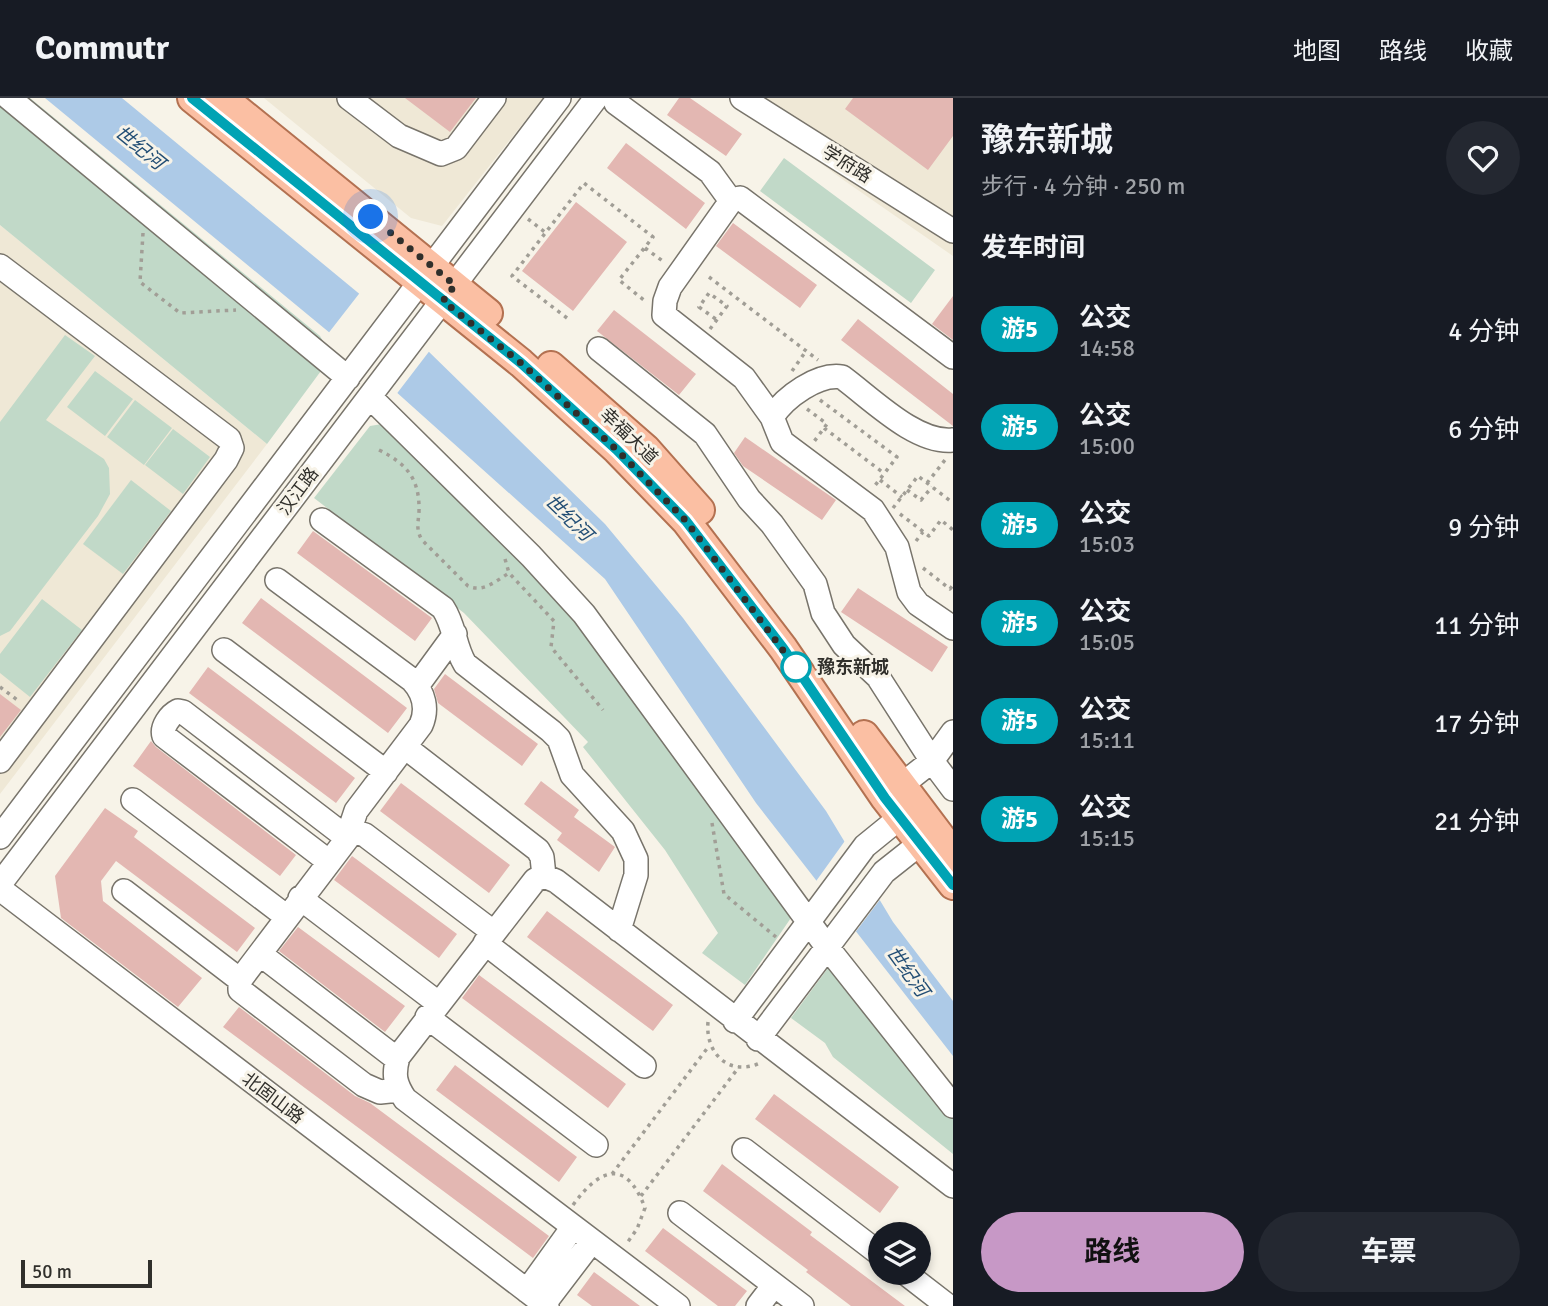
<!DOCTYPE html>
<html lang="zh">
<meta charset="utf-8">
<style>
body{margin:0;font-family:Signika,"Noto Sans SC",sans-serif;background:#242831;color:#f1f3f6;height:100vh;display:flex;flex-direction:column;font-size:26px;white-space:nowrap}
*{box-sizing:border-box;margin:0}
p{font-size:23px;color:#9ea1a6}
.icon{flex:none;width:38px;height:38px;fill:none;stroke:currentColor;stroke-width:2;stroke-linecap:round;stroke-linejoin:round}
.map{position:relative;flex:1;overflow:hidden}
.details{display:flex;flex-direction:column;background:#171b24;width:595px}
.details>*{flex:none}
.badge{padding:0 14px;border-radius:23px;font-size:24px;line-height:46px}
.controls{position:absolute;left:868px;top:1124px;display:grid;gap:14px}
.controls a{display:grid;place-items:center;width:63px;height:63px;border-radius:50%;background:#171b24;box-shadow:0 4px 10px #0003;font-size:35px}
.scale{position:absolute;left:21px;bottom:18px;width:131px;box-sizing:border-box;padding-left:7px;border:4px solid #302f2b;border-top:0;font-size:19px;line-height:24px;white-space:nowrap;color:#302f2b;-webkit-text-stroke:5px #f7f3e8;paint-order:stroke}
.you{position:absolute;width:35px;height:35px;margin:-18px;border:5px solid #fff;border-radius:50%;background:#1a73e8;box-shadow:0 0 0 10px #1a73e833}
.map>.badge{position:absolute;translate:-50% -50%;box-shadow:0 0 0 4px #fff}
h2{padding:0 28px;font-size:26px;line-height:63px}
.round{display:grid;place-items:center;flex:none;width:74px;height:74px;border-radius:37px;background:#242831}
.summary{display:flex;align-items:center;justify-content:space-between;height:119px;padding:0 28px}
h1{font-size:33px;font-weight:700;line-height:52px}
.button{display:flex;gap:14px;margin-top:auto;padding:14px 28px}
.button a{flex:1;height:80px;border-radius:42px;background:#c798c6;color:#111;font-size:28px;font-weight:700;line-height:80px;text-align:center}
.button a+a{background:#242831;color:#f1f3f6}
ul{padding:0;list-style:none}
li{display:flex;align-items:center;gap:21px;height:98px;padding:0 28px}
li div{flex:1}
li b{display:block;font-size:26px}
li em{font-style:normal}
li .badge{min-width:77px;font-weight:700;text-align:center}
header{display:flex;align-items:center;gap:42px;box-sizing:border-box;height:98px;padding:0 35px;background:#171b24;border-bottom:2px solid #363941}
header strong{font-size:33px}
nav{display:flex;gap:38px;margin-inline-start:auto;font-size:24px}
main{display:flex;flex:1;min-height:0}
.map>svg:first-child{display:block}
</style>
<header>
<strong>Commutr</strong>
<nav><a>地图</a><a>路线</a><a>收藏</a></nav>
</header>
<main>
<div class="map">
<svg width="953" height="1208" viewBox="0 0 953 1208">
<rect width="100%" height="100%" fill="#f7f3e8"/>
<!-- built -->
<path fill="#efe8d6" d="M264,0h279l-101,128 -31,-8z
M732,0h221v158l-111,-77z
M0,127l267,219 -267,350z"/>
<!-- green -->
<path fill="#c1d9c8" d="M0,0h30l290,238 12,20 -65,88 -267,-219z
M784,60l151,112 -24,33 -151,-112z
M65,237l30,21 -49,64 58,39 5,9 1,26 -12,22 -88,115 -10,5v-214z
M95,273l38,28 -28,37 -38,-29z
M135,302l37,28 -28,37 -37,-28z
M382,326l149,142 80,94 184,252 -50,73 -43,-32 16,-20 -53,-83 -82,-103 5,-5 -124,-129 -150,-115 56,-72z
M173,331l37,28 -27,37 -38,-29z
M131,382l40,31 -48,63 -40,-30z
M42,501l40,31 -52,67 -30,-24v-19z
M831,866l122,152v38l-120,-97 -8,-14 -34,-25z"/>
<!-- water -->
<path fill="#adcae7" d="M45,0h77l303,250 180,176 78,94 143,193 67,111 60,79v55l-197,-253 -151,-224 -269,-241z"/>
<!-- pier -->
<path fill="#f7f3e8" d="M362,192l69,59 -36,47 -68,-61z
M847,740l35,59 -28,37 -40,-50z"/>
<!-- building -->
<path fill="#e3b7b2" d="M405,0h71l-26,34z
M679,0h11l52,36 -16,22 -59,-41z
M853,0h100v38l-25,34 -83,-61z
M626,45l79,60 -19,26 -79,-61z
M576,104l51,40 -54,69 -51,-40z
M733,125l84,62 -17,23 -84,-62z
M953,198v44l-21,-16z
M614,212l82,64 -17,21 -82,-64z
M858,221l95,75v32l-112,-86z
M745,339l91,63 -14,20 -79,-54 -9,-13z
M313,433l119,87 -17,23 -118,-88z
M858,490l90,59 -16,25 -91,-60z
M261,500l146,110 -19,25 -146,-110z
M208,569l147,111 -19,25 -147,-110z
M445,576l93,70 -16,22 -84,-63 -4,-14z
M0,596l21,16 -21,27z
M151,643l5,6 140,108 -16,21 -147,-110z
M541,683l38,29 -5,7 41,30 -16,25 -42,-32 5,-7 -38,-29z
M401,685l109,82 -21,28 -109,-82z
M105,710l33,23 -4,6 121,91 -18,24 -121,-91 -15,20 2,20 99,77 -24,29 -117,-89 -6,-42z
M352,758l105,78 -18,24 -105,-78z
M547,813l126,94 -20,26 -126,-94z
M298,829l107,79 -20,26 -106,-81z
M479,877l147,109 -18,24 -146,-110z
M239,909l116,89 15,7 179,133 -16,22 -310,-231z
M455,967l122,92 -18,25 -123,-92z
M774,996l125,93 -19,26 -125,-94z
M722,1066l90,68 -2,3 95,71h-54l-45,-34 2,-2 -105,-79z
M663,1130l84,63 -12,15h-17l-73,-55z
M594,1174l46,34h-48l-15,-11z"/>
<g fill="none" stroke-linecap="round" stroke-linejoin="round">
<!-- minor casing -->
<g stroke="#78746b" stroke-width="26">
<path id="minor" d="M9,0l339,280
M349,0l50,38 42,18 15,-6 38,-50
M742,0l211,133
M616,5l94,69 21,29
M0,168l229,173 3,9 -6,12 -226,301
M599,251l106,85 44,65 23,25 43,60 8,29 21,32 34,32 54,84 21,-29
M953,259l-213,-159 -9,3 -61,86 -5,14 -1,14 80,63 28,39 10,25 91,68 24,37 12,45 9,12 35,24
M370,299l161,159 53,58 243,333 126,159
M772,319c13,-20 46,-44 70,-40 30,22 74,67 111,63
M322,422l121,88c12,18 11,38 22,56l86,67 8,8 13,36 51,56 13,28v16l-17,55
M277,482l135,100c12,13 16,29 9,45l-65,86 -7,21
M224,552l162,122
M417,588l38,-52
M405,649l133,103 4,7 2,19
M890,696l42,-33 21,28
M133,702l154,117
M0,739l559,-739
M328,763l-164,-125c-3,-9 6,-21 14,-25l5,1 163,125
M0,786l596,-786
M0,791l547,417
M124,793l116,89
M300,800l138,105
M485,845l159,123
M260,856l137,105
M427,919l169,128
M735,923l130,-175 48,-39
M758,941l126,-167 48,-38
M399,992l-19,2 -16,-7 -124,-95v-10l113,-149 12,4 128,97
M744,1052l136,104
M680,1115l122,93
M904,1174l44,34
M527,1193l46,-64
M544,1206l48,-63
M678,1208l-273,-207c-10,-15 -12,-24 -7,-42l137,-177 9,-4 12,5 397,305
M758,1208l16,-21"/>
</g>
<!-- major casing -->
<g stroke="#b37151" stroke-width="32">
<path id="major" d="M192,0l329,265 96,87 69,71 97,127 102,150 68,87
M223,0l265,215
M551,268l95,83 54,61
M864,637l89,118"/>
</g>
<!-- path -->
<path stroke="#a19e96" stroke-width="3.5" stroke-dasharray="3.5 5" stroke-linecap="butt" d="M528,121l18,14
M143,135l-3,49 40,31 56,-3
M645,150l19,14
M709,179l109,83
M567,220l-55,-42 72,-93 69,54 -34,43 26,21
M710,231l17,-23 -18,-13 -10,14 18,13
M792,273l14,-20
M820,302l77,57 -24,31
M807,311l20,15 -14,19
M824,330l61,46
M379,352c28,14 41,29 40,62 -1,12 -3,18 3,28l46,46c15,7 28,-5 41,-13l45,48 -3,26 52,63
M880,382l22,17
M927,385l18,-23
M907,392l14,10 11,-13
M893,410l25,-32 35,27
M900,416l29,22 12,-16 12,10
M916,443l7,-9
M505,461l4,14
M923,470l27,21 3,-4
M0,589l20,15
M712,725l12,71 52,43
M708,924c-3,31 21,55 52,41
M612,1076l97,-128
M641,1098l98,-129
M573,1107c26,-36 53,-48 72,3l-8,21 -10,14"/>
<!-- minor -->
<use href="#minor" stroke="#fff" stroke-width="23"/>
<!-- major -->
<use href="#major" stroke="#fbbfa3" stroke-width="28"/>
</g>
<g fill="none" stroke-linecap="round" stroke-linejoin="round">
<!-- line casing -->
<g stroke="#fff" stroke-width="16">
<path id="line" d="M192,0l329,265 96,87 69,71 97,127 102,150 68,87"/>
</g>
<!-- line -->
<use href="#line" stroke="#00a3b4" stroke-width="10"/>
<!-- walk -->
<path stroke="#302f2b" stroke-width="7" stroke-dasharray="0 12.6" d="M371,119l84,68 -12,16 78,62 96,87 69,71 111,148 -1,-2"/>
</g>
<!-- markers -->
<circle fill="#fff" stroke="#00a3b4" stroke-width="3.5" cx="796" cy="569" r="14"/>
<g text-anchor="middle" stroke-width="6" stroke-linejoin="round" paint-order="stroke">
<!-- street labels -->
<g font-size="18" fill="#302f2b" stroke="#f7f3e8">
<text transform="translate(847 66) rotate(32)" y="6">学府路</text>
<text transform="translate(629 338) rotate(44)" y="6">幸福大道</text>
<text transform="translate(298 393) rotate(-53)" y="6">汉江路</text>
<text transform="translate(273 1000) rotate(37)" y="6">北固山路</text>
</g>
<!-- stop labels -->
<g font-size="18" font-weight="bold" fill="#302f2b" stroke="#f7f3e8" text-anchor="start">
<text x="817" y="575">豫东新城</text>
</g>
<!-- water labels -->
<g font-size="19" font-style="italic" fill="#224e75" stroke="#f7f3e8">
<text transform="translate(140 49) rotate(39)" y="7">世纪河</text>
<text transform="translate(569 419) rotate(44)" y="7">世纪河</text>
<text transform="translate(908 873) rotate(54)" y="7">世纪河</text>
</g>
</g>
</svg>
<div class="controls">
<a><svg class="icon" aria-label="layers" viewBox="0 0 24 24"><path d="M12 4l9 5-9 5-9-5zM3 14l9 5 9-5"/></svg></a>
</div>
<div class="scale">50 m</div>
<div class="you" style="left:371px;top:119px"></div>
</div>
<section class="details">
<div class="summary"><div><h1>豫东新城</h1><p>步行 · 4 分钟 · 250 m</p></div><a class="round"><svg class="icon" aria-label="heart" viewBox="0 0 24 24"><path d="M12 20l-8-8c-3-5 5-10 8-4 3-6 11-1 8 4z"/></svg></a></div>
<h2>发车时间</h2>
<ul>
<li><span class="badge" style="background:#00a3b4;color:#fff">游5</span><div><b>公交</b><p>14:58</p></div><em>4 分钟</em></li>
<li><span class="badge" style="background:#00a3b4;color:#fff">游5</span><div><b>公交</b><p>15:00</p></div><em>6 分钟</em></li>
<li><span class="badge" style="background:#00a3b4;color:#fff">游5</span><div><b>公交</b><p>15:03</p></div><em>9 分钟</em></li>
<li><span class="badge" style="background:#00a3b4;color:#fff">游5</span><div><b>公交</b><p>15:05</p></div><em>11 分钟</em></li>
<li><span class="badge" style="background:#00a3b4;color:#fff">游5</span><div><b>公交</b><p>15:11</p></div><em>17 分钟</em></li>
<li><span class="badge" style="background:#00a3b4;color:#fff">游5</span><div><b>公交</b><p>15:15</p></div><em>21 分钟</em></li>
</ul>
<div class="button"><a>路线</a><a>车票</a></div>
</section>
</main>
